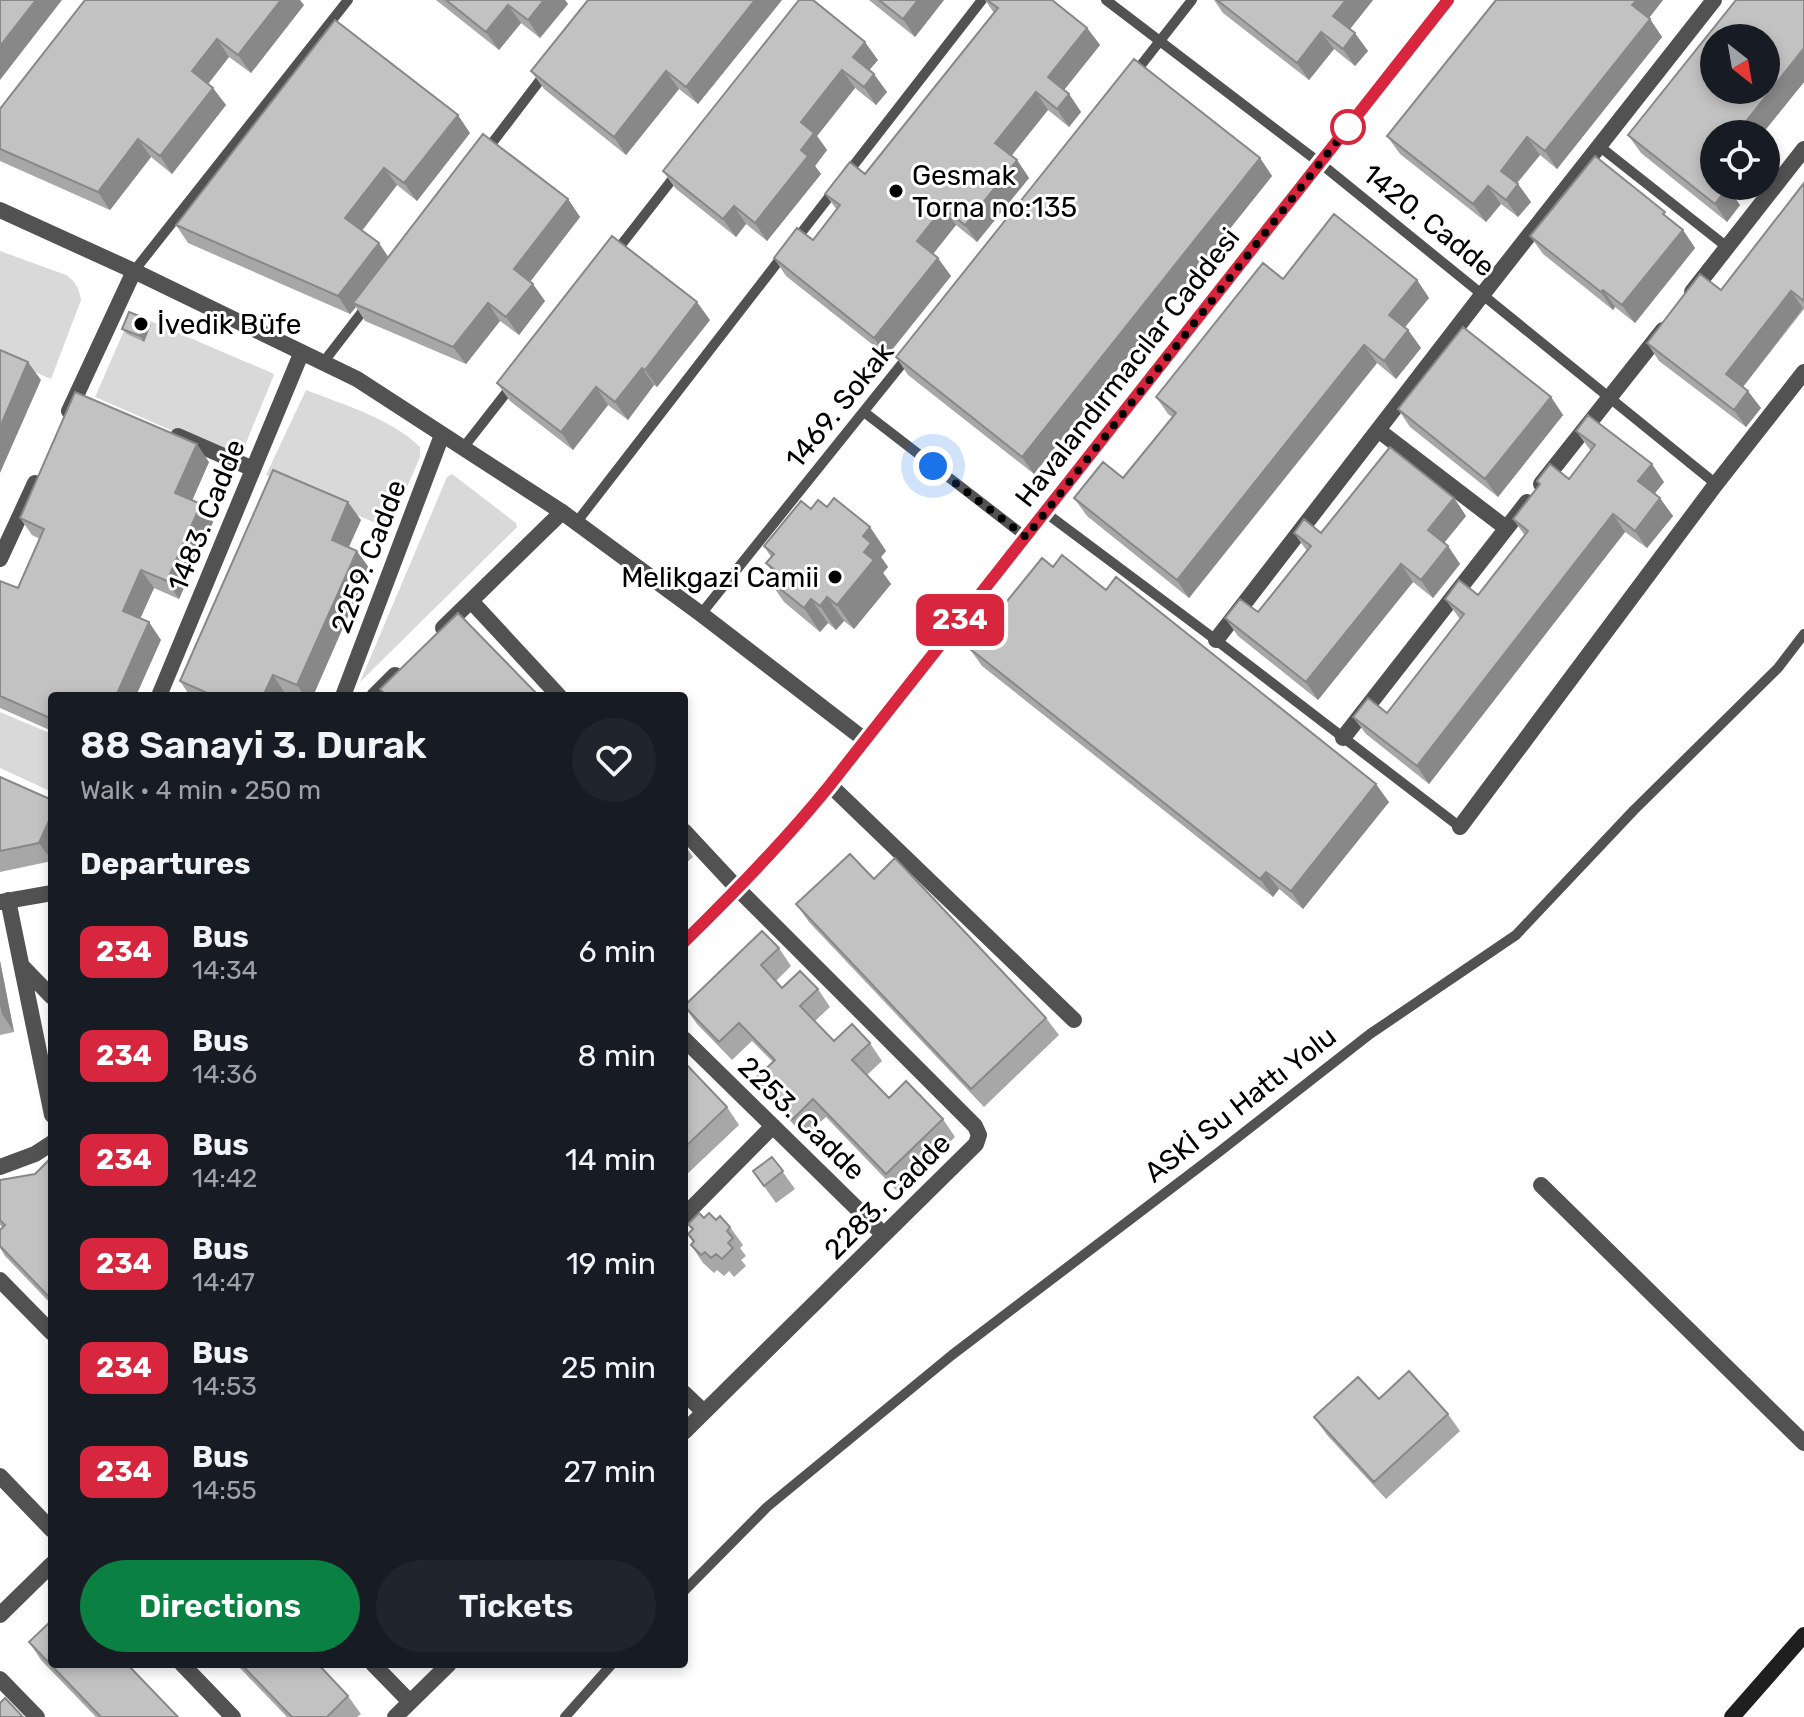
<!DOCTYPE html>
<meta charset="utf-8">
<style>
body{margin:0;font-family:Rubik,sans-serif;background:#20242c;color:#f1f3f6;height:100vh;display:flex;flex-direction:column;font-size:30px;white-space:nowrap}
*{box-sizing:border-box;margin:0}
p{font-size:26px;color:#9ea1a6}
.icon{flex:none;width:44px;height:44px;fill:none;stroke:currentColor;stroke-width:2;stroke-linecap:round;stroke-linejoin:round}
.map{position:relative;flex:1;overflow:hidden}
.panel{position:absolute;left:48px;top:692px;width:640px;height:976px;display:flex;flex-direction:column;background:#171b24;border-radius:8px;box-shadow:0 4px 12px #0003}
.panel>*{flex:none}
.badge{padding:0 16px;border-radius:12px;font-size:28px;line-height:52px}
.needle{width:52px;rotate:149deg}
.controls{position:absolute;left:1700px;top:24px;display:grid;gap:16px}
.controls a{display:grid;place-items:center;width:80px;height:80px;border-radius:50%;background:#171b24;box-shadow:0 4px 12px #0003;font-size:40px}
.you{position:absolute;width:40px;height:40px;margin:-20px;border:6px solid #fff;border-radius:50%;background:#1a73e8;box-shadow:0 0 0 12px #1a73e833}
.map>.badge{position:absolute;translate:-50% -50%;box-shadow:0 0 0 4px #fff}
h2{padding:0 32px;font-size:30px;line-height:72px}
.round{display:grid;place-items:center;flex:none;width:84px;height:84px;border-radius:42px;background:#20242c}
.headline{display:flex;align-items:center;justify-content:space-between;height:136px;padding:0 32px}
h1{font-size:38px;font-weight:600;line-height:60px}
.action{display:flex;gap:16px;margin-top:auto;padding:16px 32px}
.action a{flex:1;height:92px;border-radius:48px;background:#0b8043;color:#fff;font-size:32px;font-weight:600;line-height:92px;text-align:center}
.action a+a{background:#20242c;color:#f1f3f6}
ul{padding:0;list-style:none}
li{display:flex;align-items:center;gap:24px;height:104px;padding:0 32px}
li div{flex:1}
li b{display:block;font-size:30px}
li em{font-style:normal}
li .badge{min-width:88px;font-weight:700;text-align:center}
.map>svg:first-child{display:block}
</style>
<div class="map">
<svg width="1804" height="1717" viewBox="0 0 1804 1717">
<rect width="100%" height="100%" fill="#fff"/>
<!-- green -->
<path fill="#d9d9d9" d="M0,251l66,24c10,7 13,13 15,25l-30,79 -51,-22z
M134,314l138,59 2,2 -35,85 -144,-63 35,-80z
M306,390c36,14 86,29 114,57v10l-31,72 -123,-54z
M452,474l64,49 1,4 -157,155 87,-205z
M0,712l52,22v58l-52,-24z"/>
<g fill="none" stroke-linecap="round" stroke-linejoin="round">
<!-- service -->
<path stroke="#525252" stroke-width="10" d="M1106,0l214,163 396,321
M1134,74l58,-74
M1599,146l128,101
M486,151l61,-80
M846,175l136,-175
M794,242l42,-54
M614,254l64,-82
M134,271l214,-271
M322,364l47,-61
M864,412l162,125
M463,448l50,-64
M1046,513l170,127 244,187
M576,523l208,-269
M701,614l208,-259
M684,1591l83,-84 185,-152 267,-203 151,-118 146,-99 118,-125 144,-142 26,-34
M565,1717l47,-53"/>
<!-- pedestrian -->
<path stroke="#525252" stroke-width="16" d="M178,436l75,33"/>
<!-- minor -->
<path stroke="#525252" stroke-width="16" d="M1692,292l112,-143
M69,411l65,-140
M1378,430l128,98
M1541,484l122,-154
M0,559l35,-76
M471,601l88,95
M443,628l119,-116
M1216,640l266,-345 232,-295
M159,696l142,-342
M343,696l99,-261
M374,696l21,-21
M1343,738l184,-236
M830,785l244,235
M1460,827l256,-343 88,-112
M684,831l54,58 237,237 4,9 -3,9 -292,288
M8,900l44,215
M0,902l52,-9
M22,966l30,31
M684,1039l200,196
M0,1167l35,-13 17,-11
M684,1216l89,-90
M0,1280l52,53
M684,1393l20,19
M0,1476l52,54
M182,1664l51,53
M373,1664l37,38
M0,1679l37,38
M395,1717l54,-53"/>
<!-- tertiary -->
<path stroke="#525252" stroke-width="16" d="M0,210l134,61 223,108 205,133 139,102 164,126
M684,942c51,-50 100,-101 146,-157l618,-785
M1541,1185l263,258
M0,1615l52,-51"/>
<!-- secondary -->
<path stroke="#1f1f1f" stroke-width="16" d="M1732,1717l72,-82"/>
</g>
<!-- wall -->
<path fill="#a7a7a7" d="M436,0h129l3,4 -28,34 -19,-15 -22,27z
M782,0l-84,104 -19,-15 -53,66 -82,-66 -13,-18z
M799,0l79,60 -9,10 18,22 -11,13 -21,-17 -38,48 10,14 -12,16 6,8 -54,67 -21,-17 -10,13 -61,-49 -12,-17z
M869,0h75l-29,37z
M985,0h67l35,28 13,17 -36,45 5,4 12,18 -12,15 -21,-17 -37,46 6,4 12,18 -52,64 -21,-17 -23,29 18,22 -64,80 -101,-80 -12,-18 39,-18 24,-30 -12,-16 40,-20 129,-161z
M1214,0h159l-23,29 18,22 -13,15 -21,-17 -25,31 -86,-67z
M1496,0h167l-14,18 13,19 -105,132 -17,-14 -23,28 14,19 -13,15 -17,-13 -15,18 -86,-68 -13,-18z
M1804,0v82l-42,52h-48v52l26,19 -13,17 -86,-69 -13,-18z
M304,5l-53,68 -22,-16 -21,27 18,21 -54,69 -21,-17 -41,53 -110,-49v-52z
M470,133l-53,68 -20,-16 -35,45 26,27 180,-58 12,18 -50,65 15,19 -26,34 -19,-14 -34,43 -101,-43 -9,-14 -6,7 -162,-71 -12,-18z
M1260,158l12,18 -238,298 -126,-99 -12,-18z
M1804,183v126l-61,78 18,21 -15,19 -87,-66 -12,-18 74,-53z
M1672,221l11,9 12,18 -60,75 -20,-16 -2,3 -70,-56 -13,-18z
M1283,279l134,1 12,18 -24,29 3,3 13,18 -25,31 -19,-16 -188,235 -102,-82 -13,-18 49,-20 49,-61 -4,-3 -12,-17z
M147,319l4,6 -7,17 -17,-8 -5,-5z
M710,320l-53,67 -3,-2 -26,35 -20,-15 -35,45 -63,-49 -13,-18z
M1551,397l12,18 -65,82 -88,-70 -12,-18z
M1576,431l88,51 -9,11 18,23 -26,32 -22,-16 -196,252 -63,-50 -13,-17 34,-4 73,-94 -15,-20 33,-4 47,-59 -12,-17 26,-34 -2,-4 32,-2 22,-28z
M209,462l-17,38 9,4 12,18 -34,77 -25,-11 -14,30 21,22 -109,56v35l-52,-23v-127l18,7 22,-49 -8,-4 -12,-17z
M1454,498l12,18 -22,27 4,3 12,18 -27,34 -20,-16 -95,118 -80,-64 -13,-18 33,-6 49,-61 -13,-18h27z
M827,507l43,20 16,24 -5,6 7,10 -5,6 8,11 -37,45 -10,-8 -8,9 -8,-7 -8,9 -36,-30 -16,-23 5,-6 -7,-10 5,-6 -7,-11 47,-37z
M361,520l-12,27 8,4 12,17 -56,128h-20l-8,-3 -1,3h-94l-10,-15z
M1053,567l53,23 283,212 -86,107 -24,-20 -6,8 -291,-231 -13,-18z
M0,777l52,84 -52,11z
M684,844l9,13 -9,8z
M874,879l172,139 13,17 -75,72 -175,-185 -13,-18z
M779,948l12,18 -15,15 6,7 36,1 12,18 -15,14 19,20 36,2 12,18 -15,14 22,23 54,21 12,18 -57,55 -72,-75 -21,19 -38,-39 -12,-18 18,-17 -21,-21 -20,19 -35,-36 -13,-18z
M0,961l14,71 -14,3z
M684,1062l43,45 12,18 -55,52z
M52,1157v148l-47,-49 -5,-8v-18l3,-2 -3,-3v-45l35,-6z
M772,1157l23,32 -19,14 -23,-32z
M704,1218l12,2 14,7 13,18 -3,3 6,8 -5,4 5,6 -12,11 -5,-6 -5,5 -7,-6 -3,3 -11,-10 -12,-18 2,-3 -5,-8 4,-4 -4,-6z
M1379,1399l69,15 12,17 -74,68 -59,-64 -13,-18z
M29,1642l149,75h-82l-55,-57z
M236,1664h82l30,32 13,18 -4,3h-70z"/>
<!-- shaded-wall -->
<path fill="#888" d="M36,0h26l-62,80v-34z
M281,0h19l4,5 -53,68 -13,-18z
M544,0h21l3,4 -28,34 -12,-18z
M755,0h27l-84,104 -12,-17z
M918,0h26l-29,37 -12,-18z
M1346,0h27l-27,34 -13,-18z
M1637,0h26l-18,23 -13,-18z
M508,5l13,18 -22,27 -13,-18z
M1650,19l12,18 -105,132 -12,-18z
M1087,28l13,17 -40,50 -12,-18z
M1321,32l13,17 -25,31 -12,-17z
M1355,33l13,18 -13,15 -12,-17z
M217,39l12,18 -25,32 -12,-18z
M865,42l13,18 -13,15 -12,-18z
M1804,48v34l-42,52h-26z
M842,70l13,18 -38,48 10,14 -12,16 6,8 -54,67 -12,-18 46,-73v-28z
M666,71l13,18 -53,66 -12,-18z
M874,74l13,18 -11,13 -12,-18z
M213,88l13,17 -54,69 -12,-18z
M1036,92l12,18 -40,50 -13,-17z
M1069,94l12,18 -12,15 -12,-18z
M458,115l12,18 -53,68 -13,-18z
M1527,137l13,18 -27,33 -12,-17z
M138,139l13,18 -41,53 -12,-18z
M1260,158l12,18 -238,298 -12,-17z
M1017,160l12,18 -52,64 -12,-17z
M1714,161v20l-7,-11z
M384,168l13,17 -39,51 -13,-18z
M1518,184l13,18 -13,15 -12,-17z
M1488,186l13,18 -15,18 -13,-18z
M1728,187l12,18 -13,17 -12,-18z
M568,199l12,18 -54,70 -12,-18z
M734,206l12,18 -10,13 -13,-18z
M943,208l13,17 -27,34 -12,-18z
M1683,230l12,18 -60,75 -13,-18z
M379,243l12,18 -38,42 3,4 -6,7 -12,-18z
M938,258l13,18 -64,80 -13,-18z
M1417,280l12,18 -28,34 -12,-17z
M533,284l12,17 -26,34 -13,-18z
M1603,290l12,17 -2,3 -12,-18z
M1791,291l12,17 -64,84 -13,-18z
M697,302l13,18 -53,67 -12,-17z
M488,303l12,18 -34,43 -13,-17z
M147,319l4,6 -7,17 -4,-6z
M1408,330l13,18 -25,31 -12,-18z
M1364,345l13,18 -188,235 -12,-18z
M28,362l13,18 -41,93v-46z
M642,368l12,17 -26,35 -13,-18z
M596,387l12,18 -35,45 -12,-18z
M1748,391l13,17 -15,19 -12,-17z
M1551,397l12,18 -65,82 -13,-18z
M197,444l12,18 -21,48 -13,-17z
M1652,464l12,18 -13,16 -13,-17z
M1454,498l12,18 -26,32 -12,-18z
M1660,498l13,18 -26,32 -12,-17z
M348,502l13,18 -17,37 -12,-17z
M201,504l12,18 -34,77 -12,-18z
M1613,514l12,18 -196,252 -12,-18z
M870,527l16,24 -5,6 7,10 -5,6 8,11 -37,45 -17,-24 27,-53 -1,-16z
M1448,546l12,18 -27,34 -12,-18z
M357,551l12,17 -56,128h-8l-8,-11z
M1401,564l12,18 -95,118 -12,-18z
M141,570l13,18 -18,40 -13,-17z
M827,597l17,24 -8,9 -16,-24z
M811,599l17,24 -8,9 -16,-24z
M149,622l12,18 -25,56h-20z
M273,675l12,18 -1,3h-21z
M1376,784l13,18 -86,107 -12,-18z
M52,814v47l-13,-18z
M1266,872l13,17 -6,8 -13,-18z
M0,961l14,71 -12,-18 -2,-9z"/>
<!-- building -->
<path fill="#c2c2c2" stroke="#888" stroke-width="2" fill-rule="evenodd" d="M0,0h36l-36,46z
M85,0h196l-43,55 -21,-16 -25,32 21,17 -53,68 -22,-17 -40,53 -98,-43v-40z
M446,0h98l-16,20 -20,-15 -22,27z
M588,0h167l-69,87 -20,-16 -52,66 -83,-66z
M799,0h14l52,42 -12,15 21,17 -10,13 -22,-17 -41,52 13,11 -13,17 7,6 -53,67 -21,-17 -11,13 -60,-48z
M879,0h39l-15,19z
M987,0h65l35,28 -39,49 21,17 -12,15 -21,-17 -41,51 22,17 -52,65 -22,-17 -26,33 21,17 -64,80 -100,-80 23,-30 16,12 27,-35 -15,-11 25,-32 15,12 133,-166z
M1217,0h129l-13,16 22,17 -12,16 -22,-17 -24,31z
M1496,0h141l-5,5 18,14 -105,132 -18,-14 -26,34 17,13 -12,16 -18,-14 -15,18 -86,-68z
M1736,0h68v48l-68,86h-22v27l-7,9 7,6v10l14,1 -13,17 -87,-69zM1714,38h52v52h-52z
M335,20l123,95 -54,68 -20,-15 -39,50 34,25 -41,53 -162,-71z
M1134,59l126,99 -238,299 -126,-100z
M483,134l85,65 -54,70 19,15 -27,33 -18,-14 -35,44 -100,-44z
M1595,156l70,56 -2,2 20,16 -61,75 -19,-15 -2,2 -71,-56z
M1804,183v118l-13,-10 -65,83 22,17 -14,19 -87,-67 53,-69 21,16z
M1334,214l83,66 -28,35 19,15 -24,31 -20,-16 -187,235 -103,-82 29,-36 20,16 53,-65 -20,-16 107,-134 20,16z
M612,236l85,66 -52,68 -3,-2 -27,34 -19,-15 -35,45 -64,-49z
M129,312l18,7 -7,17 -18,-7z
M1463,327l88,70 -66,82 -87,-70z
M0,350l28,12 -28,65z
M75,392l122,52 -22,49 26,11 -34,77 -26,-11 -18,41 26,11 -33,74h-64v23l-52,-23v-115l18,7 26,-59 -24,-11z
M1588,415l64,49 -14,17 22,17 -25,33 -22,-17 -196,252 -64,-49 15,-19 19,15 77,-99 -19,-15 14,-19 19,15 50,-64 -15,-12 27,-35 -3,-3 13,-17 19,15 26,-34 -19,-14z
M1390,447l64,51 -26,32 20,16 -27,34 -20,-16 -95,118 -81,-64 15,-19 18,13 53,-66 -17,-13 10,-14 17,14z
M273,470l75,32 -16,38 25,11 -60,134 -24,-10 -10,21h-49l-34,-15z
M834,498l36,29 -7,9 8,7 -7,9 10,8 -37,45 -10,-8 -7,9 -9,-7 -7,9 -36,-29 7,-9 -9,-7 8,-9 -10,-8 37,-45 10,8 7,-9 9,7z
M1062,555l44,35 10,-13 260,207 -85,107 -25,-19 -6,7 -291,-231 73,-90 11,9z
M458,613l81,83h-152l-7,-7z
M0,777l52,23v14l-13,29 -39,8z
M850,854l24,25 21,-21 151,160 -75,71 -175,-185z
M762,931l17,17 -18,17 21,23 18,-17 18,18 -18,17 34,35 18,-17 18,19 -18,17 37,38 17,-17 37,38 -57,55 -73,-75 -20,20 -38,-40 20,-19 -36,-37 -20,19 -35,-36z
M684,1062l43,45 -43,41z
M52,1157v143l-52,-54v-16l5,-5 -5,-5v-40l35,-6z
M772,1157l11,14 -19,15 -11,-15z
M699,1213l5,5 5,-5 7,7 4,-4 10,11 -3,4 6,7 -5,5 5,5 -11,11 -6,-5 -5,4 -6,-6 -4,3 -10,-10 3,-4 -6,-7 5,-5 -5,-5z
M1409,1371l39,43 -74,68 -60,-65 44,-40 21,22z
M52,1620v44h75l51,53h-77l-72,-75z
M241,1664h77l30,32 -21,21h-35z
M5,1698l18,19h-23v-14z"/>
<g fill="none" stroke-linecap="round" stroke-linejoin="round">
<!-- line casing -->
<g stroke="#fff" stroke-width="18">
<path id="line" d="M684,942c51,-50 101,-101 146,-157l618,-785"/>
</g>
<!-- line -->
<use href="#line" stroke="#d7263d" stroke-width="12"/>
<!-- walk -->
<path stroke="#000" stroke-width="8" stroke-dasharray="0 14.4" d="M933,466l93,71 331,-421 -9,11"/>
</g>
<!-- markers -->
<circle fill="#fff" stroke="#d7263d" stroke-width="4" cx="1348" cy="127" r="16"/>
<g fill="#000" stroke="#fff" stroke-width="3">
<circle cx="896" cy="191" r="8"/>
<circle cx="141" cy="324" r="8"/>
<circle cx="835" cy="577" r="8"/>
</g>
<g text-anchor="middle" stroke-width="6" stroke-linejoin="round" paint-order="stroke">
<!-- poi labels -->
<g font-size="28" fill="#000" stroke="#fff" text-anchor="start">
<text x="912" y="185">Gesmak<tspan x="912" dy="32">Torna no:135</tspan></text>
<text x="157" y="334">İvedik Büfe</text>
<text x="819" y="587" text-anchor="end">Melikgazi Camii</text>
</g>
<!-- street labels -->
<g font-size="28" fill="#000" stroke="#fff">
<text transform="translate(1429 220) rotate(39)" y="10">1420. Cadde</text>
<text transform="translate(1127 367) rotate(-52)" y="10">Havalandırmacılar Caddesi</text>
<text transform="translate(839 405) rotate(-51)" y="10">1469. Sokak</text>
<text transform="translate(206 515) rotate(-68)" y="10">1483. Cadde</text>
<text transform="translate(368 556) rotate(-69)" y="10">2259. Cadde</text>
<text transform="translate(1240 1104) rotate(-38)" y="10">ASKİ Su Hattı Yolu</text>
<text transform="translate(802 1118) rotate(44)" y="10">2253. Cadde</text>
<text transform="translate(887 1196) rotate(-45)" y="10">2283. Cadde</text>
</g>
</g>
</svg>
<div class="controls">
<a><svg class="needle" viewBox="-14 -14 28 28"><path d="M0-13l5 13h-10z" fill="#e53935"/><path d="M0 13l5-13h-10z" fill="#9ea1a6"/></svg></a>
<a><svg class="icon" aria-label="locate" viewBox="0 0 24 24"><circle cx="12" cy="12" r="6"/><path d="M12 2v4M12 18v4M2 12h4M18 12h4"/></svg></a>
</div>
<div class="you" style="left:933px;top:466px"></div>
<b class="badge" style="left:960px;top:620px;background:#d7263d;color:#fff">234</b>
<section class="panel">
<div class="headline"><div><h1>88 Sanayi 3. Durak</h1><p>Walk · 4 min · 250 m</p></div><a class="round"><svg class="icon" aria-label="heart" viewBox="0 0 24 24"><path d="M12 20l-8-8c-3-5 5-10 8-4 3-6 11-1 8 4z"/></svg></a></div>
<h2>Departures</h2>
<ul>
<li><span class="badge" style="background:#d7263d;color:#fff">234</span><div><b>Bus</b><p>14:34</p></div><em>6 min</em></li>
<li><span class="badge" style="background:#d7263d;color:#fff">234</span><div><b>Bus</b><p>14:36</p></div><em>8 min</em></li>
<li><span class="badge" style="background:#d7263d;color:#fff">234</span><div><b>Bus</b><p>14:42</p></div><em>14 min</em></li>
<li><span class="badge" style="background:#d7263d;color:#fff">234</span><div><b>Bus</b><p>14:47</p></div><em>19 min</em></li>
<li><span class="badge" style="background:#d7263d;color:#fff">234</span><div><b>Bus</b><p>14:53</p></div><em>25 min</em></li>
<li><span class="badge" style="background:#d7263d;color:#fff">234</span><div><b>Bus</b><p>14:55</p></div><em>27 min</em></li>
</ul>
<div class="action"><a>Directions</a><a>Tickets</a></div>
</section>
</div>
